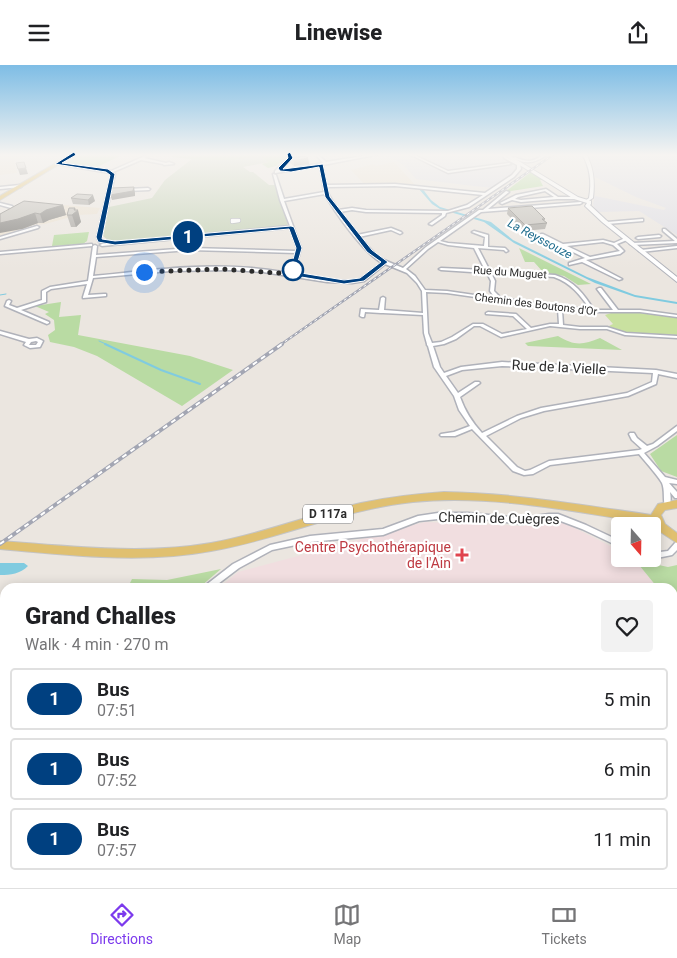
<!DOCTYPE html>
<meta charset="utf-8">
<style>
body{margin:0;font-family:Roboto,sans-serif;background:#f2f2f2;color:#202124;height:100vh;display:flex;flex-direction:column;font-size:19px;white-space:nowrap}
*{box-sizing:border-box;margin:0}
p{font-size:16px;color:#757577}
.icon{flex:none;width:28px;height:28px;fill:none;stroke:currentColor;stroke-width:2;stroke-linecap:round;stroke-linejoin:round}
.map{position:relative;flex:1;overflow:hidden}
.side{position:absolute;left:0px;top:518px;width:678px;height:306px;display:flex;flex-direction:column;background:#fff;border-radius:15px 15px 0 0;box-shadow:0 2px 12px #0003}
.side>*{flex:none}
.badge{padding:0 10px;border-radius:16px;font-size:18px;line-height:32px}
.needle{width:32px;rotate:160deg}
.controls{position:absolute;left:611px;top:452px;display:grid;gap:10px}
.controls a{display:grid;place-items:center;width:50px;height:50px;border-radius:5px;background:#fff;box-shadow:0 2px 12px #0003;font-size:25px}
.you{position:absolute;width:25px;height:25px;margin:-12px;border:4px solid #fff;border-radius:50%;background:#1a73e8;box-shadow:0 0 0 8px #1a73e833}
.map>.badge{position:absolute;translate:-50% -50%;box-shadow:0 0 0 2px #fff}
.round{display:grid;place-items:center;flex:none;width:52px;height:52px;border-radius:5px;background:#f2f2f2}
.head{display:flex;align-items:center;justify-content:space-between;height:85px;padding:0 25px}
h1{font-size:24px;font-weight:800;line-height:38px}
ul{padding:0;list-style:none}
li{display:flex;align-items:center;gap:15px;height:62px;margin:0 10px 8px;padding:0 15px;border:2px solid #e0e0e0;border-radius:5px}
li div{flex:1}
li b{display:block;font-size:19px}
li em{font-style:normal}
li .badge{min-width:55px;font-weight:700;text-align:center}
header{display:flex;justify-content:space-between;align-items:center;height:65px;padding:0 25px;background:#fff;font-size:22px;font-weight:800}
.dock{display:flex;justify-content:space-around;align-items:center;height:70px;border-top:1px solid #e0e0e0;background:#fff;font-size:14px;color:#757577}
.dock a{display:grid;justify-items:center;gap:2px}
.dock .current{color:#7c3aed}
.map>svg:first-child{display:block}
</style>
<header><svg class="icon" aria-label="menu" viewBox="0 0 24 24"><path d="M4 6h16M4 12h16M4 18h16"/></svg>Linewise<svg class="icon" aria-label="share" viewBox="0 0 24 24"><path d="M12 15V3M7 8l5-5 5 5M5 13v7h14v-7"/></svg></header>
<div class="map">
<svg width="677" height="823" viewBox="0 0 677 823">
<rect width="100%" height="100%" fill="#ebe6e0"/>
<!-- industrial -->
<path fill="#e0dfe5" d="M384,89h116l16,10 1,3 -6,9 -17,12 -20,-2 -58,-7 -12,-14z
M584,89h93v81l-38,-24 -43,1 -3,-8 2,-8 69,14 2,-2 -30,-11 -43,-21 -3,-12z"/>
<!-- education -->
<path fill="#ebe1d1" d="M20,89l3,4 -9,3 3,12 -17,2v-20z
M394,97l22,24 -53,-3 -12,-13 22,-6 3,2z
M50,139l50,4 -3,6 -19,1 -33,9 -12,1 -33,11v-17z"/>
<!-- medical -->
<path fill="#f1dee0" d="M551,454l16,5 53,27v8l15,1 22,27h-437l18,-15 187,-50 97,4z
M673,543l4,5v275h-677v-115l5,-4v115h667z"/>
<!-- green -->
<path fill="#b9dba3" d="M80,89h35l5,2 -23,11 -32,-4z
M173,89h114l1,2 -12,10 -8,2 -6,-4 6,-2 -7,-5 -27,3h-34l-28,-3z
M531,107l12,7 -3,1 3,6 -38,6z
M89,167l-2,9 -4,3 -31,2 2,-11z
M519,183l72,36 -13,1 -14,-9 -21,-4 -9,-10h-9z
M61,237l-2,15 22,-2 -3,20 112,21 43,14 -51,36 -85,-50 -23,-9 -24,-5 -2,-7 7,-5 -1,-10 -9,-6 4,-2 -14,-6z
M558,271c16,10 25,9 42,2l22,12 -94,-4 -3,-3z
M677,370v42l-16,-6 -11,-17z
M635,495l33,7 9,-2v48l-4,-5 -1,-21h-15z
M221,504l-21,18h-72l4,-8 35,1z"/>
<!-- cemetery -->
<path fill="#c7d3b9" d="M256,91l5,1 8,5 -26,5 7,5h3l16,13h6l13,38 -1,3 -161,14h-18l-5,-4 6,-29 43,-9 13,-18 27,-21 42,1z"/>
<!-- pitch -->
<path fill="#c9e1a0" d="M611,248h29l37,5v17l-53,-2 -15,-7 4,-2 -8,-9z"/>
<!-- water -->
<path fill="#80cbe0" d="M418,123h4l9,12 9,7 51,15 22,18 74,37 48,18 42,7v2l-42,-7 -40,-14 -81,-40 -30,-21 -44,-13 -8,-5z
M0,498h24l4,3c-8,8 -17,9 -28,9z"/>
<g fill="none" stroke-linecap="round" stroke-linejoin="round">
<!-- stream-far1 -->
<path stroke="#80cbe0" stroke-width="1" d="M0,230l6,-1
M99,276l9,4"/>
<!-- stream -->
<path stroke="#80cbe0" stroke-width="2" d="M105,279l56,26 39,14"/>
<!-- pedestrian casing -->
<g stroke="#b0b2ba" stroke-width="4">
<path id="pedestrian" d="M232,155h7v1l-7,1z"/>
</g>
<!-- minor casing -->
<g stroke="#b0b2ba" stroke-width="3">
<path id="minor" d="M289,89h2l1,4 -13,13 44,-8 -6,-7 1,-1 8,7 49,-8h5l-57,11 3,20 69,-1 90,9 27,-18 5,-6v-4l-13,-7 -1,-4h2l1,3 14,7 1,5 -7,8 -45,30 -23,6 -1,3 -13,9 -3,-1 13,-9v-2l-76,-1 -14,-2 -12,2 17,23 34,-7 10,4 1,1 -2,1 -9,-4 -32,7 20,21 24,10 23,-21 53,-37h4l23,-19 3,1 -21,17 93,-7 1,1 -2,1 -99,8 -41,29 8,2 36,3 1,-9 -13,-5 2,-1 14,4v12l17,1 3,3 -2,1 -2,-2 -26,-2 12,23 65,4c19,6 29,19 39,35h19l-16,-21 2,-1h2l17,22h22l37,5v2l-37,-5h-47l-31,-2 1,15 17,2h27l19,6 51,3v2l-52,-3 -18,-6h-27l-30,-3 -49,11 -21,-11h-6l-18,13 -12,5 -11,2 7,21 4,6 17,-6 41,-5 154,8 21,4v4l-19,-4 -2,10 -28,12 -84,15 -23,7 -35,18 31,31 8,4 5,-1 19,-9 90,-11 3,-1 -10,-9 -3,-6 1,-1h4l3,5 10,8 6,-2 24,-18v5l-20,15 -13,7 21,24 12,3v4l-8,-1 8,9v6h-2l-5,-6c1,5 1,11 -1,15h-4c-2,-8 0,-17 -3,-24 -3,-6 -18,-23 -23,-29l-89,11 -17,9 -9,1 -11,-4 -41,-42 -17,7h-14l-1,-1 1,-1 13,-2 16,-6 -11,-16 -5,-14 -20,-29 -6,-21 -1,-1v-1l-3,-11 -1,-18 -40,-2h-2l-16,-1 -1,5h-2l-2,-1 1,-7 18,1 2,-12 2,-1 2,1 -1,12 39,3 -1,-22 -5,-8 -10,-10 -22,-9 -21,17 -12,2 -25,-1 -64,-10 -33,-2 -60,1 -77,7 -5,17 16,-1h2v2l-23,2v-1l4,-13 -36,5 -5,3v10l-25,8 28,12v1l-2,1 -42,-18 2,-5 2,-1 2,1 -2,4 8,3 25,-8v-9l8,-4 38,-6 5,-35 2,-1 2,1 -1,9 94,-7 106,3 1,-3 -7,-20 -188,18 -2,-1 2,-1 188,-18 -10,-26 -7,-26 3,1 8,24 40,-7 -4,-26 -45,7v-2l13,-13zM395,121l88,9 -16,10 -19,6 -82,-1 -14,-2 -14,2 -9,-15 -3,-8zM325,129c9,18 39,59 57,69 -6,4 -15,13 -22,16 -13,5 -52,-2 -66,-5l7,-26 -17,-47zM438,177l10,3 26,3 11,22 -44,-2 -2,1 2,1 46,3 4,8 -1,10 5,7 -48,-7 -22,-1 -10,-14 -9,-7 22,-20zM190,185l106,3 -6,20c-13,-2 -25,-4 -38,-5 -53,-5 -107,3 -159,8l3,-19zM491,208l63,4c17,6 26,18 36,32l-30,-2 -59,-9 -7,-7 1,-10zM426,227l21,1 111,16 1,15h-9l-19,4 -15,-14 -28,-2 -2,1v1l27,2 14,13 -25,5 -19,-10h-10l-21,13 -11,5 -9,1 -4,-10zM502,301l151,7 -1,9 -25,11 -86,15 -24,8 -35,17c-10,-11 -17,-22 -22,-36l20,-14 -1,-1h-4l-17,11 -12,-17 16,-6z
M409,89h3l36,17 61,-8 2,1 -63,9z
M544,89h3c-10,9 -21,11 -34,4l2,-1c13,6 18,5 29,-3z
M145,91l1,1 -2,1 22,5 3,-1 5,2 -10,1 -1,-1 -22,-4 -28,12 2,2 -14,63 1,4 -3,1 -2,-5 14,-63 -1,-1 -54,-9 2,-1 53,8z
M20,120l2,1 -1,1 -21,2v-2z
M148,123l2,1 -1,1 -22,1 -2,-1 2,-1z
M546,124l12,8h18l2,1 -2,1h-19l-36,3 -9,-2 -10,4 -2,-1 16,-8zM545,126l9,6 -33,3 -6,-1 3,-2z
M0,138l12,3 1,1 -2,1 -11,-3z
M642,154h1v2l-36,3 -2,-1 2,-1z
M37,161l2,1 -1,1 -38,11v-2z
M663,164h2l12,10v4l-45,2 -2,-1 2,-1 43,-2 -12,-10z
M541,169h2l20,10 40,-4 11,3 11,-5h2v2l-10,4 7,7 -4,3 -34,6 36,19 -3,1 -37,-18 -13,3v-2l16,-5 -44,-22zM603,177l10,3 7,6 -30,6 -23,-11z
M659,170l2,1 -1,1 -22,2 -2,-1 2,-1z
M91,179h1v2l-92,8v-2z
M677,181v2l-36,4 -2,-1 2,-1z
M0,266l29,8 8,-1 6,3 -3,6 -10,1 -6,-3 2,-3 -26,-8zM36,276l2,1 -2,3h-7l2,-3z
M438,448h30l53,5 28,-4h9l28,11 34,16v6l-38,-18 -24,-9h-9l-28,4 -53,-7 -30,2 -19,2 -36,14 -73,7 -38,8 -33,18 -25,19h-9l1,-2 27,-21 37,-19 40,-9 73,-7 35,-13z
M677,477v8l-5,5 -20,4v-6l16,-2 7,-8z
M5,692v11l-5,3v-11z"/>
</g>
<!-- tertiary casing -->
<g stroke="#b0b2ba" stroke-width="2">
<path id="tertiary" d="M582,89h4c8,14 9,28 7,44l-6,4 -2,-1 4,-3c3,-17 1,-30 -7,-44z"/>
</g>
<!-- secondary casing -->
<g stroke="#b0b2ba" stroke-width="2">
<path id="secondary" d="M502,89h5l71,43 13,4v3l-1,1 16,15 71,57v5l-75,-60 -17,-16 2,-3 -13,-4z"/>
</g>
<!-- primary casing -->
<g stroke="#c4c4c4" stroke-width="2">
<path id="primary" d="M71,89h5l-76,46v-4z
M444,427c70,1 138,13 207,23l7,-11 19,-4v8l-12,2 -4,5 4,9 12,9v10l-21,-14 -2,-5c-80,-12 -160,-30 -241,-22 -69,7 -133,37 -202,49 -69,13 -141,4 -211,-2v-8c70,5 142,14 211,2 51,-9 100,-29 150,-40 28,-6 55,-9 83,-11z"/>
</g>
<!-- pedestrian -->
<use href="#pedestrian" stroke="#fff" stroke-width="2.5"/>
<!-- minor -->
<use href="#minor" fill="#fff" fill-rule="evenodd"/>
<!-- tertiary -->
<use href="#tertiary" fill="#fff" fill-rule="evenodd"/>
<!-- secondary -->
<use href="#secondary" fill="#fff" fill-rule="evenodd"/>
<!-- primary -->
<use href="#primary" fill="#e0c070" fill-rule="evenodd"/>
<!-- rail-far1 casing -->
<g stroke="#a3a6b3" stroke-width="2.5">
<path id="rail-far1" d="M280,280l274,-191"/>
</g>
<!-- rail casing -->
<g stroke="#a3a6b3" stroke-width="4">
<path id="rail" d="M0,479l282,-200"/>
</g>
<!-- rail-far1 -->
<use href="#rail-far1" stroke="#fff" stroke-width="1" stroke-dasharray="3" stroke-linecap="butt"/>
<!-- rail -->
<use href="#rail" stroke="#fff" stroke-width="2" stroke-dasharray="5" stroke-linecap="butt"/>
</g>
<!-- wall -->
<path fill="#a9a6a1" d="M290,93h18l1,6 -15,2 -4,-3z
M77,129l18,7 -6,4 -16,-1 -2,-6z
M63,140l3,10 -17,5 -6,3h-5l-16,6 -22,-6z
M508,143l37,11 -1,2 3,2 -2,6 -22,2 -16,-17z
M76,145l5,12 -5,5h-5l-4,-12z
M392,819h21l1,4h-21z"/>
<!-- shaded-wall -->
<path fill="#898783" d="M308,93l1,6 -15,2v-5z
M26,103l2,6 -8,1 -2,-6z
M134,122l1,6v3l-23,4 -2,-5z
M93,130l2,6 -6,4 -1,-5z
M63,140l3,10 -17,5 -6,3 -3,-9 6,-4z
M75,143l1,4 2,-2 3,12 -5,5 -4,-12z
M35,148l3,10 -16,6 -22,4v-10z
M104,819h4v4h-2l-2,-2z"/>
<!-- building -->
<path fill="#c4c1bb" stroke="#898783" d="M305,91l3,2 -14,3 -4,-3z
M24,97l2,6 -8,1 -2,-6z
M134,122l-1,4 -23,4 2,-7z
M77,129l16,1 -5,5 -17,-2z
M24,136l39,4 -17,5 -6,4 -5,-1 -17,6 -18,4v-9z
M532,141l13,13h-3l5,4 -22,2 -17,-17z
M69,143h6l-1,2h4l-6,5h-5z
M83,819h21v2h2v2h-23z
M316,819h18l1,4h-19z
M355,819h18l1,4h-18z
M395,819h18l1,4h-18z"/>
<!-- sky -->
<linearGradient id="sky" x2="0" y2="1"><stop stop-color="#7ebde5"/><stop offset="0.44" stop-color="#f6f4f1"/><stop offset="1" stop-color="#f6f4f1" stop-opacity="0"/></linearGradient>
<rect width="677" height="204" fill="url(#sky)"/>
<!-- line -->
<path fill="#004080" stroke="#fff" d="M74,87l2,3 -14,8 46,6 7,5 -13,65 13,2 176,-15 3,1 8,21 -7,24 49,8 16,-2 21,-16 -14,-10 -42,-55 -6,-30 -28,5 -11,-1 -2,-3 10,-10 -1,-4 3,-2 3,6 -10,11 40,-5 7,33 42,53 16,12 -24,19 -20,3 -55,-9 7,-27 -7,-19 -174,16 -17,-3 -2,-5 14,-62 -4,-3 -51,-8z"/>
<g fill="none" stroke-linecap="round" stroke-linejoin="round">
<!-- walk -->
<path stroke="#2c2c2c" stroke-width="5" stroke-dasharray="0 9" d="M144,207l77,-3 71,5 1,-4"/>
</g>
<!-- markers -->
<circle fill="#fff" stroke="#004080" stroke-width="2.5" cx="293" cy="205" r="10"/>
<path fill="#e0444e" stroke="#fff" stroke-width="2" d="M459.5 482.5h5v5h5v5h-5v5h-5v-5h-5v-5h5z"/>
<g text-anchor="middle" stroke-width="4.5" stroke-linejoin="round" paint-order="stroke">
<!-- far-street labels -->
<g font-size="11" fill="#2c2c2c" stroke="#fff">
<text transform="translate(510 207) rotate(4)" y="4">Rue du Muguet</text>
<text transform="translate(536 239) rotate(7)" y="4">Chemin des Boutons d'Or</text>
</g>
<!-- far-water labels -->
<g font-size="12" font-style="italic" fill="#1e6c8d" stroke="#fff">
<text transform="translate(540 174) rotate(28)" y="4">La Reyssouze</text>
</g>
<!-- shield labels -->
<rect fill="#fff" stroke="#6b6b6b" stroke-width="1" x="303" y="439.5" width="50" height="19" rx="4"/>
<g font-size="12" font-weight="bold" fill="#2c2c2c">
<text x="328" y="453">D 117a</text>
</g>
<!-- street labels -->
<g font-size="14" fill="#2c2c2c" stroke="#fff">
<text transform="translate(559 302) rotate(3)" y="5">Rue de la Vielle</text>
<text transform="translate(499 453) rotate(1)" y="5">Chemin de Cuègres</text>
</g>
<!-- health labels -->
<g font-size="14" fill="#be3a42" stroke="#fff" text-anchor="end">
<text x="451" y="487">Centre Psychothérapique<tspan x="451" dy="16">de l'Ain</tspan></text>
</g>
</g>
</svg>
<div class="controls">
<a><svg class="needle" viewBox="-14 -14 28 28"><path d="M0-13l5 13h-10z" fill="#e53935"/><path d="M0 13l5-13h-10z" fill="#757577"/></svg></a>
</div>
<div class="you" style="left:144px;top:207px"></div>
<b class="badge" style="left:188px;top:172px;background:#004080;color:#fff">1</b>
<section class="side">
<div class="head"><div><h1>Grand Challes</h1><p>Walk · 4 min · 270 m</p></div><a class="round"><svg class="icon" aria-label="heart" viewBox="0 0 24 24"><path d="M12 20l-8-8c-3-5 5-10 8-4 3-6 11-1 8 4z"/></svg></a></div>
<ul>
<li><span class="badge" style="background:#004080;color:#fff">1</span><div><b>Bus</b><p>07:51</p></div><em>5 min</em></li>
<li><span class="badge" style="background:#004080;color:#fff">1</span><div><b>Bus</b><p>07:52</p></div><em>6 min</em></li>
<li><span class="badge" style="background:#004080;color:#fff">1</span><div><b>Bus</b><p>07:57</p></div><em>11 min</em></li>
</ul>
</section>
</div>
<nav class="dock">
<a class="current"><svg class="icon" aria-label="directions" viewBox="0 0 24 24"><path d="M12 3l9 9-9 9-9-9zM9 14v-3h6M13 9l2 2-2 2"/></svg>Directions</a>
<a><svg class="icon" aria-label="map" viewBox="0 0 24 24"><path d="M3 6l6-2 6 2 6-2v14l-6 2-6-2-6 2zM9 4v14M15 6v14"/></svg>Map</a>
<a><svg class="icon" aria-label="tickets" viewBox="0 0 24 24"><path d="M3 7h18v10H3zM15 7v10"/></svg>Tickets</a>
</nav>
